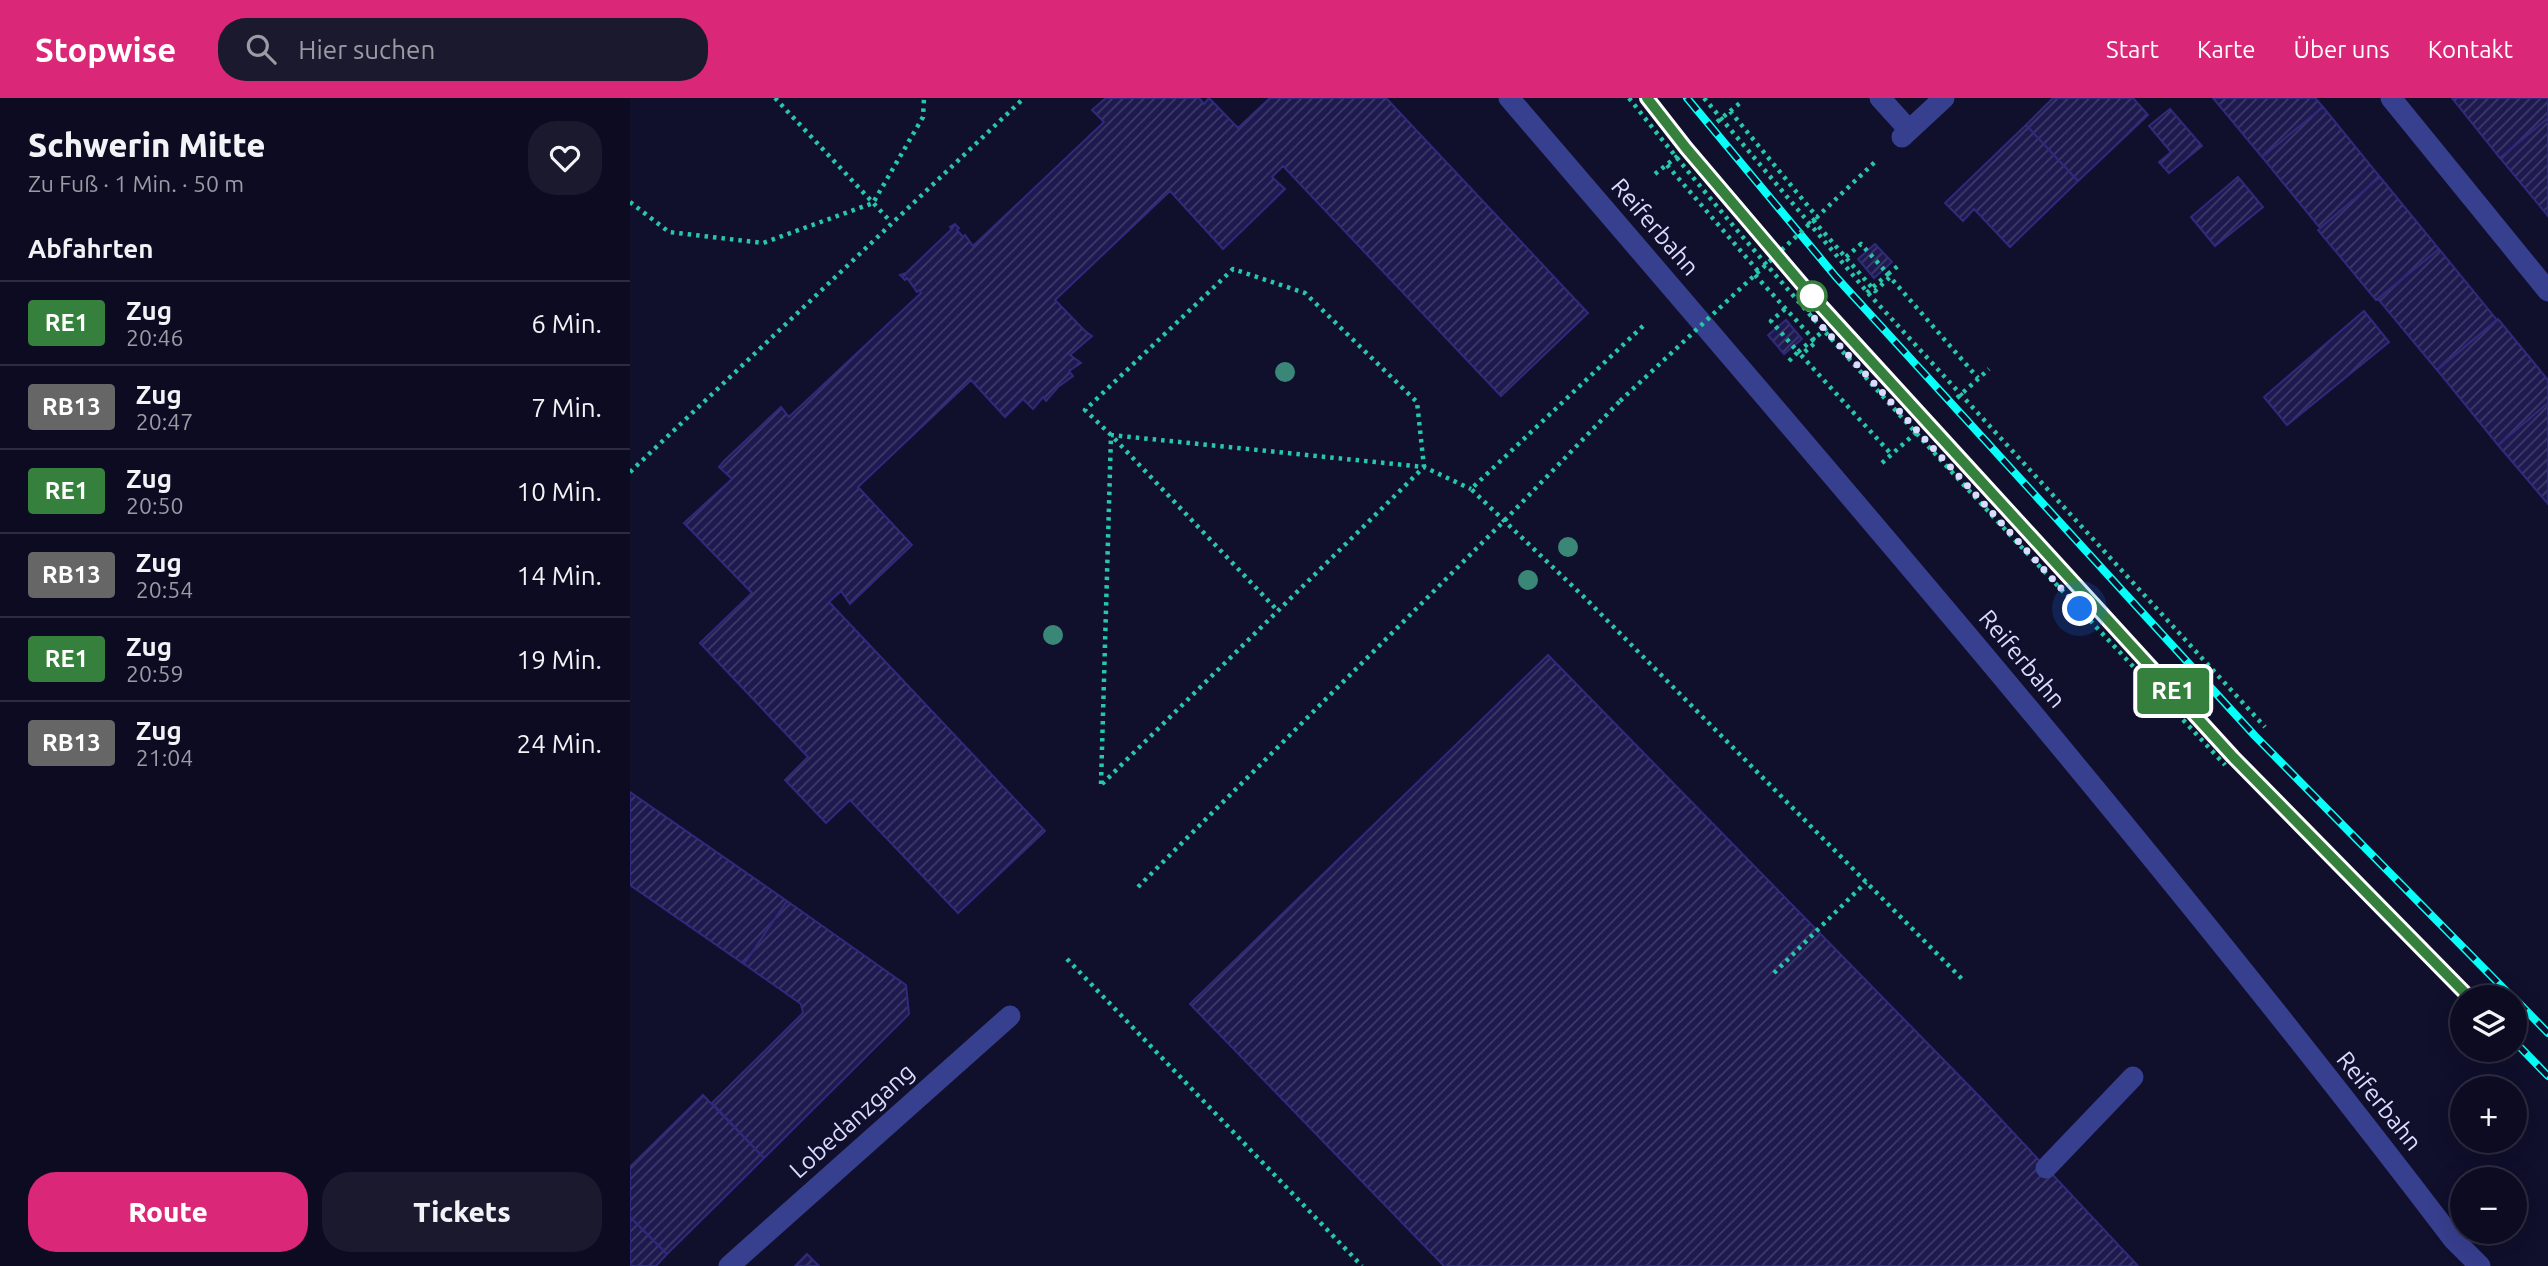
<!DOCTYPE html>
<html lang="de">
<meta charset="utf-8">
<style>
body{margin:0;font-family:Ubuntu,sans-serif;background:#1a192e;color:#f1f3f6;height:100vh;display:flex;flex-direction:column;font-size:26px;white-space:nowrap}
*{box-sizing:border-box;margin:0}
p{font-size:23px;color:#9a9ba5}
.icon{flex:none;width:38px;height:38px;fill:none;stroke:currentColor;stroke-width:2;stroke-linecap:round;stroke-linejoin:round}
.map{position:relative;flex:1;overflow:hidden}
.panel{display:flex;flex-direction:column;background:#0c0b21;width:630px}
.panel>*{flex:none}
.badge{padding:0 14px;border-radius:5px;font-size:24px;line-height:46px}
.tools{position:absolute;left:1820px;top:887px;display:grid;gap:14px}
.tools a{display:grid;place-items:center;width:77px;height:77px;border-radius:50%;background:#0c0b21;box-shadow:0 7px 28px #0002,0 0 0 2px #2c2b3f;font-size:35px}
.you{position:absolute;width:35px;height:35px;margin:-18px;border:5px solid #fff;border-radius:50%;background:#1a73e8;box-shadow:0 0 0 10px #1a73e833}
.map>.badge{position:absolute;translate:-50% -50%;box-shadow:0 0 0 4px #fff}
h2{padding:0 28px;font-size:26px;line-height:63px}
.round{display:grid;place-items:center;flex:none;width:74px;height:74px;border-radius:28px;background:#1a192e}
.summary{display:flex;align-items:center;justify-content:space-between;height:119px;padding:0 28px}
h1{font-size:33px;font-weight:800;line-height:52px}
.cta{display:flex;gap:14px;margin-top:auto;padding:14px 28px}
.cta a{flex:1;height:80px;border-radius:28px;background:#db2777;color:#fff;font-size:28px;font-weight:800;line-height:80px;text-align:center}
.cta a+a{background:#1a192e;color:#f1f3f6}
ul{padding:0;list-style:none}
li{display:flex;align-items:center;gap:21px;height:84px;padding:0 28px;border-top:2px solid #2c2b3f}
li div{flex:1}
li b{display:block;font-size:26px}
li em{font-style:normal}
li .badge{min-width:77px;font-weight:700;text-align:center}
header{display:flex;align-items:center;gap:42px;box-sizing:border-box;height:98px;padding:0 35px;background:#db2777;color:#fff}
header strong{font-size:33px}
nav{display:flex;gap:38px;margin-inline-start:auto;font-size:24px}
.search{width:490px;height:63px;background:#1a192e;display:flex;align-items:center;gap:18px;box-sizing:border-box;padding:0 24px;border-radius:28px;color:#9a9ba5;font-size:26px}
main{display:flex;flex:1;min-height:0}
.map>svg:first-child{display:block}
</style>
<header>
<strong>Stopwise</strong>
<div class="search"><svg class="icon" aria-label="search" viewBox="0 0 24 24"><circle cx="10" cy="10" r="6"/><path d="M15 15l6 6"/></svg>Hier suchen</div>
<nav><a>Start</a><a>Karte</a><a>Über uns</a><a>Kontakt</a></nav>
</header>
<main>
<section class="panel">
<div class="summary"><div><h1>Schwerin Mitte</h1><p>Zu Fuß · 1 Min. · 50 m</p></div><a class="round"><svg class="icon" aria-label="heart" viewBox="0 0 24 24"><path d="M12 20l-8-8c-3-5 5-10 8-4 3-6 11-1 8 4z"/></svg></a></div>
<h2>Abfahrten</h2>
<ul>
<li><span class="badge" style="background:#36803d;color:#fff">RE1</span><div><b>Zug</b><p>20:46</p></div><em>6 Min.</em></li>
<li><span class="badge" style="background:#666;color:#fff">RB13</span><div><b>Zug</b><p>20:47</p></div><em>7 Min.</em></li>
<li><span class="badge" style="background:#36803d;color:#fff">RE1</span><div><b>Zug</b><p>20:50</p></div><em>10 Min.</em></li>
<li><span class="badge" style="background:#666;color:#fff">RB13</span><div><b>Zug</b><p>20:54</p></div><em>14 Min.</em></li>
<li><span class="badge" style="background:#36803d;color:#fff">RE1</span><div><b>Zug</b><p>20:59</p></div><em>19 Min.</em></li>
<li><span class="badge" style="background:#666;color:#fff">RB13</span><div><b>Zug</b><p>21:04</p></div><em>24 Min.</em></li>
</ul>
<div class="cta"><a>Route</a><a>Tickets</a></div>
</section>
<div class="map">
<svg width="1918" height="1168" viewBox="0 0 1918 1168">
<defs>
<pattern id="building-hatch" width="6" height="6" patternUnits="userSpaceOnUse" patternTransform="scale(1.75)"><rect width="6" height="6" fill="#1e1a4f"/><path d="M-1 1l2-2M0 6l6-6M5 7l2-2" fill="none" stroke="#3e3b69"/></pattern>
</defs>
<rect width="100%" height="100%" fill="#100f2c"/>
<!-- building -->
<path fill="url(#building-hatch)" stroke="#302a7c" stroke-width="2" d="M476,0h93l5,6 5,-6 29,30 32,-30h116l202,215 -87,83 -218,-230 -11,11 13,12 -62,60 -53,-58 -115,109 30,31 7,5 -22,19 11,8 -12,8 4,5 -15,11 -12,14 -3,-4 -10,12 -10,-10 -18,18 -34,-37 -113,107 54,58 -62,59 -9,-13 -12,11 216,229 -87,82 -108,-113 -24,23 -41,-43 23,-23 -108,-114 52,-50 -68,-70 48,-44 -13,-12 5,-6 57,-54 8,10 132,-124 -2,-3 -2,2 -10,-14 -2,2 -5,-5 6,-2 24,-23 22,-21 -2,-2 5,-3 4,4 -2,2 6,7 2,-2 8,11 131,-124 -12,-12z
M1423,0h80l15,17 -70,66 -52,-56z
M1583,0h102l8,9 -61,50z
M1822,0h96v20l-48,40z
M1693,9l57,70 -60,51 -58,-71z
M1540,11l32,37 -33,27 -10,-11 12,-10 -22,-26z
M1918,20v98l-48,-58z
M1396,27l52,56 -68,66 -36,-38 -11,12 -18,-18z
M1608,79l25,30 -48,39 -24,-29z
M1750,79l59,72 -63,51 -58,-70z
M1245,146l17,18 -18,16 -16,-19z
M1809,151l58,71 -60,50 -59,-71z
M1734,213l25,31 -102,83 -23,-28z
M1868,221l50,61v23l-50,42 -61,-75z
M1156,222l16,19 -18,15 -16,-19z
M1918,305v101l-50,-59z
M918,557l432,442 158,169h-694l-254,-262z
M0,694l157,109 -43,63 -114,-79z
M157,803l119,84 3,29 -145,144 -52,-55 91,-90 -2,-9 -57,-40z
M73,997l61,63 -97,96 -37,-37v-50z
M0,1119l37,37 -11,12h-26z
M177,1156l12,12h-24z"/>
<g fill="none" stroke-linecap="round" stroke-linejoin="round">
<!-- path -->
<path stroke="#27c7a9" stroke-width="4.5" stroke-dasharray="3.5 5" stroke-linecap="butt" d="M145,0l116,124
M999,0c184,234 394,449 596,667
M1074,0l164,195 397,434
M1100,13l87,106 60,-57
M1087,24l23,-19
M1037,67l91,106
M1025,76l25,-20
M0,104l39,30 94,11 110,-40 50,-86 1,-19
M1183,122l62,71 15,-14 88,101
M1216,159l15,-13 27,30 -24,21
M1258,176l11,-9
M1125,177l61,67 -15,13 91,100
M1155,211l-14,12 27,31 30,-25
M1013,228l-172,163 113,108 378,382
M1159,263l9,-9
M1327,300l32,-29
M1252,365l38,-34
M0,374l394,-374
M471,686l10,-349 313,32 -7,-65 -112,-109 -72,-24 -148,141 26,25 167,176
M472,686l322,-317 47,22
M508,789l366,-366 116,-120
M437,861l295,307
M1144,875l92,-91"/>
<!-- minor -->
<path stroke="#373f8f" stroke-width="21" d="M879,0c322,375 645,748 944,1141l27,27
M1250,0l29,32
M1761,0l157,193
M1272,39l42,-39
M1416,1070l87,-91
M99,1168l281,-250"/>
<!-- rail casing -->
<g stroke="#06fff8" stroke-width="8">
<path id="rail" d="M1017,0l39,50 125,147 422,462 238,241
M1057,0l149,179 419,459 258,262
M1885,901l33,34
M1885,944l33,34"/>
</g>
<!-- rail -->
<use href="#rail" stroke="#100f2c" stroke-width="5" stroke-dasharray="16" stroke-linecap="butt"/>
<!-- path-bridge -->
<path stroke="#27c7a9" stroke-width="4.5" stroke-dasharray="3.5 5" stroke-linecap="butt" d="M990,303l197,-184"/>
</g>
<!-- trees -->
<g fill="#3a8777">
<circle cx="655" cy="274" r="10"/>
<circle cx="938" cy="449" r="10"/>
<circle cx="898" cy="482" r="10"/>
<circle cx="423" cy="537" r="10"/>
</g>
<g fill="none" stroke-linecap="round" stroke-linejoin="round">
<!-- line casing -->
<g stroke="#fff" stroke-width="16">
<path id="line" d="M1017,0l39,50 125,147 422,462 237,241"/>
</g>
<!-- line -->
<use href="#line" stroke="#36803d" stroke-width="10"/>
<!-- walk -->
<path stroke="#dadbff" stroke-width="7" stroke-dasharray="0 12.6" d="M1182,198l-4,15 272,298"/>
</g>
<!-- markers -->
<circle fill="#fff" stroke="#36803d" stroke-width="3.5" cx="1182" cy="198" r="14"/>
<g text-anchor="middle" stroke-width="5" stroke-linejoin="round" paint-order="stroke">
<!-- street labels -->
<g font-size="24" fill="#dadbff" stroke="#100f2c">
<text transform="translate(1025 129) rotate(49)" y="8">Reiferbahn</text>
<text transform="translate(1392 561) rotate(50)" y="8">Reiferbahn</text>
<text transform="translate(1749 1003) rotate(51)" y="8">Reiferbahn</text>
<text transform="translate(222 1023) rotate(-42)" y="8">Lobedanzgang</text>
</g>
</g>
</svg>
<div class="tools">
<a><svg class="icon" aria-label="layers" viewBox="0 0 24 24"><path d="M12 4l9 5-9 5-9-5zM3 14l9 5 9-5"/></svg></a>
<a>+</a>
<a>−</a>
</div>
<div class="you" style="left:1450px;top:511px"></div>
<b class="badge" style="left:1543px;top:593px;background:#36803d;color:#fff">RE1</b>
</div>
</main>
